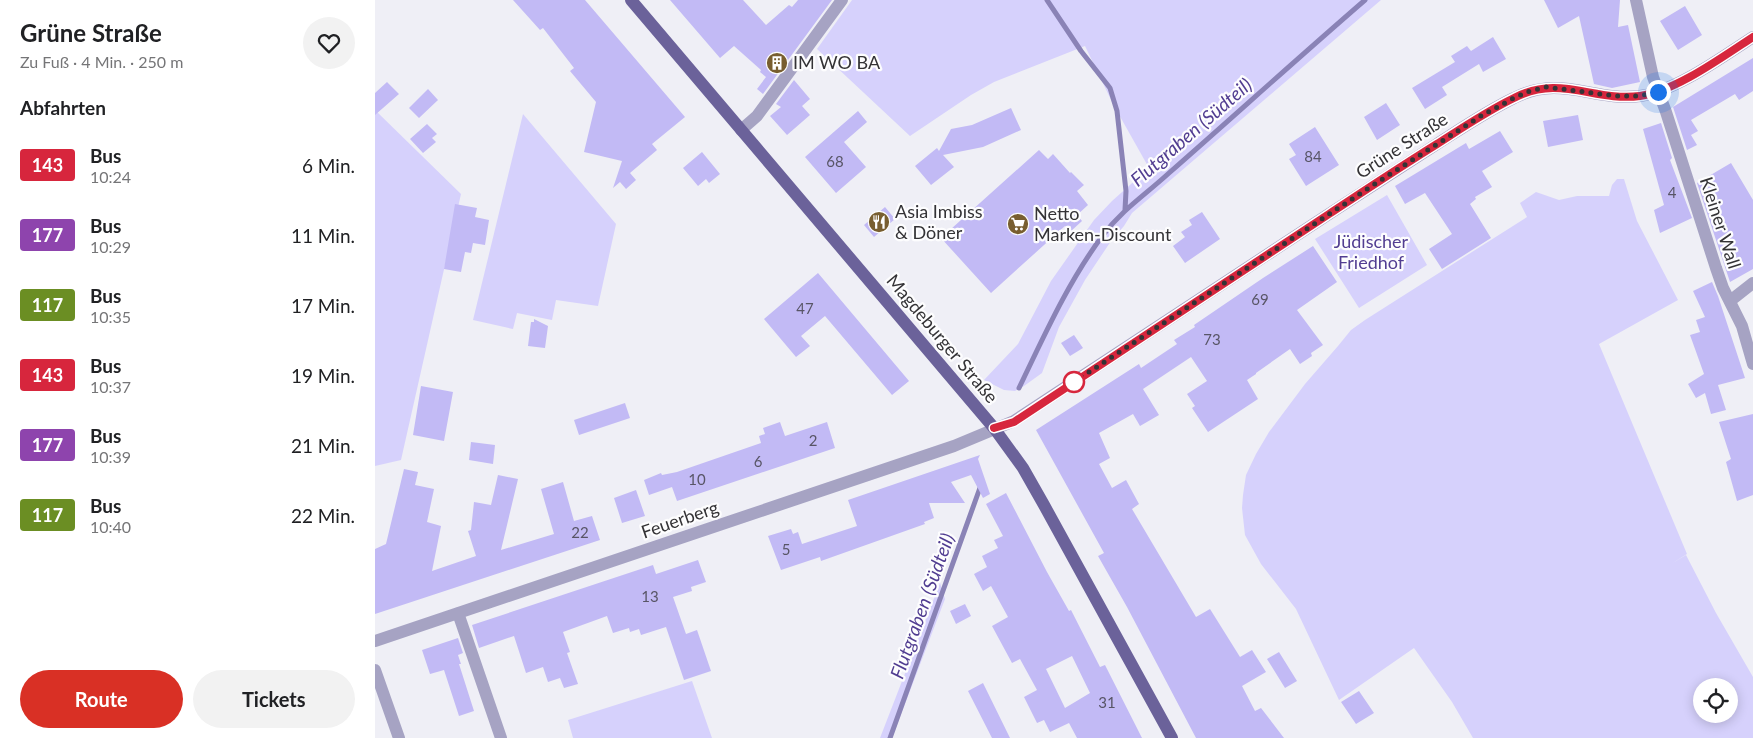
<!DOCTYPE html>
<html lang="de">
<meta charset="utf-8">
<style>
body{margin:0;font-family:Lato,sans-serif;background:#f2f2f2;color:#202124;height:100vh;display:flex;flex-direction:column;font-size:19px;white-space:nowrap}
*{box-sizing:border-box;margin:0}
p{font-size:16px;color:#757577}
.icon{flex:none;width:28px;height:28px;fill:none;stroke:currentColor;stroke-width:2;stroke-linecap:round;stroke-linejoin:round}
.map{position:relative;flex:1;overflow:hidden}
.details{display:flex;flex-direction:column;background:#fff;width:375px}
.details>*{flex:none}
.badge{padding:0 10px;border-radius:4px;font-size:18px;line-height:32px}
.buttons{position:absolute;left:1318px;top:678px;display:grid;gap:10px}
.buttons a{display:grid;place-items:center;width:45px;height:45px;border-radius:50%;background:#fff;box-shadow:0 2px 12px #0003;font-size:25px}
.you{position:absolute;width:25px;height:25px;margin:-12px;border:4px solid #fff;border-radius:50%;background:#1a73e8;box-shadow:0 0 0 8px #1a73e833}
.map>.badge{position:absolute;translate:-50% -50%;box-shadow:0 0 0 2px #fff}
h2{padding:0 20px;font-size:19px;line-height:45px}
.round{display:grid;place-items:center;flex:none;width:52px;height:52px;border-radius:26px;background:#f2f2f2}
.head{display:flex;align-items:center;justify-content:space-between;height:85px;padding:0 20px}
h1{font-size:24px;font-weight:700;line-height:38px}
.action{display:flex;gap:10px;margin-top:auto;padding:10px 20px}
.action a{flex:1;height:58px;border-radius:30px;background:#d93025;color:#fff;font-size:20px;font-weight:700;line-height:58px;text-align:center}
.action a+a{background:#f2f2f2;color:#202124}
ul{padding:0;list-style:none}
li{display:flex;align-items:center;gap:15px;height:70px;padding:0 20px}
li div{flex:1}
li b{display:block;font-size:19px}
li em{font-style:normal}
li .badge{min-width:55px;font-weight:700;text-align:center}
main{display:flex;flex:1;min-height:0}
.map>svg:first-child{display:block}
</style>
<main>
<section class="details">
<div class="head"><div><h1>Grüne Straße</h1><p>Zu Fuß · 4 Min. · 250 m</p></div><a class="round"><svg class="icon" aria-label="heart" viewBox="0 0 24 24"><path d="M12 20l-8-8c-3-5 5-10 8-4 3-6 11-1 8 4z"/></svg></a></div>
<h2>Abfahrten</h2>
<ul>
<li><span class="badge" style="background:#d7263d;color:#fff">143</span><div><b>Bus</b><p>10:24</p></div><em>6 Min.</em></li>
<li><span class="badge" style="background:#8e44ad;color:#fff">177</span><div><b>Bus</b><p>10:29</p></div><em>11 Min.</em></li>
<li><span class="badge" style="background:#6b8e23;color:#fff">117</span><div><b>Bus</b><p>10:35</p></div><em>17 Min.</em></li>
<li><span class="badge" style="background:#d7263d;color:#fff">143</span><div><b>Bus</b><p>10:37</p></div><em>19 Min.</em></li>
<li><span class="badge" style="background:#8e44ad;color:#fff">177</span><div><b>Bus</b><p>10:39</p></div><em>21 Min.</em></li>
<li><span class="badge" style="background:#6b8e23;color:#fff">117</span><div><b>Bus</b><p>10:40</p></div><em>22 Min.</em></li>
</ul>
<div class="action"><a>Route</a><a>Tickets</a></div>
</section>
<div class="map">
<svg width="1378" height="738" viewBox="0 0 1378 738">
<rect width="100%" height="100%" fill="#efeff6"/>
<!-- green -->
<path fill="#d6d1fc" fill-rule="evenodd" d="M477,0h529l-249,213 -8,13 -13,15 -26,39 -26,47 -17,46 -18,13 -9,5 -11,-1 -20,-10 34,-36 33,-63 43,-61 18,-19 37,-33 -36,-64 -28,-58 -91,36 -23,13 -61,41 -93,-87z
M0,110l86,84 -60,266 -26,6z
M148,114l93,110 -18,82 -42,-6 -4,20 -35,-7 -4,16 -40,-9z
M1242,179h7l13,42 41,79 -79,44 88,210 -16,10 15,-9 30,58 37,64v61h-280l-21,-36 -38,-54 -75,52 -43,-91 -35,-45 -16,-29 -3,-27 1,-13 3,-20 10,-21 13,-22 36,-48 33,-38 13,-16 14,-10 162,-103 -7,-14 16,-11 23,8 18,-4h32l3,-11zM1326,686h28v28h-28z
M1012,195l40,70 -68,43 -44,-69z
M565,583l5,16 -53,139h-12z
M317,681l20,57h-139l-5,-18z"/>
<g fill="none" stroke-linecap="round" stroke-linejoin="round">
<!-- stream -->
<path stroke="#8a83b6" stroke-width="5" d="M672,0l34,51 29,37 7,23 9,80 -1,19
M644,388c25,-52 49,-106 84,-153 20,-26 42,-40 66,-62 65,-57 130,-116 196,-173
M515,738l91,-253"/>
</g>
<!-- building -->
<path fill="#c2baf5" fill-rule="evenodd" d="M138,0h72l100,117 -33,27 5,6 -27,23 6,7 -10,9 -6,-7 -7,6 9,-27 -38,-9 12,-50 -26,-31 4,-3 -31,-40 -3,2z
M295,0h73l23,25 23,-20 3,2 6,-7h34l-69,94 -6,-5 9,-12 -6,-5 1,-2 -27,-24 -14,12z
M1169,0h76l-2,27 10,-2 12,57 -28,6 -18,-4 -15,-68 -21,12z
M1310,6l17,29 -24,15 -18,-29z
M1118,37l13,22 -23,13 -4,-8 -37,23 5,8 -22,14 -13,-21 43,-26 -4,-6 16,-10 4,5z
M1378,58v33l-14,9 -4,-6 -44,26 7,11 -7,4 6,10 -10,5 -14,-43z
M419,80l16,19 -8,7 8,9 -23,20 -17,-19 11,-9 -5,-3z
M12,82l12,12 -24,21v-22z
M53,89l10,11 -19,18 -10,-10z
M1011,103l14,22 -23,15 -13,-23z
M636,108l10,22 -38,17 -40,8 11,12 -23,18 -16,-19 22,-18 2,3 12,-22 21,-4z
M483,111l9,11 -23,20 22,25 -30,26 -31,-36z
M1203,115l5,25 -35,7 -5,-26z
M1286,123l11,35 -2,2 22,58 -32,15 -6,-23 10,-5 -21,-76z
M52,124l10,10 -5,4 4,4 -13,11 -13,-14z
M940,127l24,38 -33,21 -17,-27 7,-4 -7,-11z
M1125,131l13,21 -31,19 10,16 -17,10 1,2 -6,5 21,34 -49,31 -13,-20 23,-15 -27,-41 -20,11 -10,-18 71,-43 3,6z
M664,150l9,9 5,-5 17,19 1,-1 13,13 -7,6 11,14 -11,10 5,6 -12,11 -5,-6 -74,67 -50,-55z
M327,152l18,22 -11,9 -3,-4 -8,7 -15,-18z
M1356,163l22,37v69l-23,13 -33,-99z
M80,204l22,4 -2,9 14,3 -4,25 -12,-2 -2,10 -6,-1 -4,20 -17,-3z
M510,207l10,12 -21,18 -10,-12z
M827,212l18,27 -35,24 -12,-17 12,-9 -4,-5 11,-7 -3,-5z
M938,246l24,36 -40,28 26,35 -12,8 1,3 -12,8 -10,-15 -34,24v1l-9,6 11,19 -50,33 -16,-24 3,-2 -8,-12 20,-13 -16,-24 -48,32 16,26 -19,11 -7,-12 -34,19 11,25 -11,6 13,24 14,-8 13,24 -7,5 64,108 14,-8 30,48 12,-7 14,22 -24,14 13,25 6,-3 23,30h-88l-69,-131 -29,-51 6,-3 -68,-123 103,-66 2,4 36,-24 -3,-4 21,-13 -1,-2 69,-47z
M443,273l91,108 -17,14 -67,-79 -24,20 9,10 -14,11 -32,-38z
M1337,282l6,14 27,82 -27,7 8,25 -15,4 -6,-21 -9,5 -8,-14 16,-10 -14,-39 10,-3 -4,-12 9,-3 -12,-26z
M159,319l14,7 -3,22 -17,-2 3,-24h3z
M699,335l9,13 -13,8 -9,-13z
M46,386l32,6 -9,49 -31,-6z
M250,403l5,15 -51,17 -5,-15z
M1378,414v81l-16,6 -11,-39 5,-3 -12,-37z
M405,422l5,14 42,-14 8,26 -158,53 -5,-14 -23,8 -5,-15 17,-7 1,2 15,-3 84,-29 -2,-7 6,-2 -2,-6z
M96,442l24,3 -2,19 -24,-4z
M605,455l-2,4 12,35 -7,4 -12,-23 -20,7 14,21h-36l5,15 -10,4 1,2 -104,37 -1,-4 -39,13 -13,-34 23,-7 2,5 5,-2 4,12 55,-18 -9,-26z
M29,469l14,3 -3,13 19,4 -7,33 14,4 -9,45 44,-15 -8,-25 3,-1 3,-28 17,3 7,-30 20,4 -17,71 53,-16 -13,-45 22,-7 11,39 18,-5 8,24 -225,74v-65l11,-5z
M261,490l9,26 -23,7 -8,-25z
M631,493l41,79 22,39 2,-1 29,57 5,-2 37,73h-65l-8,-15 -19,9 -6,-12 -7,3 -13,-26 13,-7 -17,-31 -8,4 -20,-37 16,-9 -17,-31 -8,5 -9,-17 13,-7 -5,-11 16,-8 -4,-8 9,-4 -17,-32zM697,656l18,37 -25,15 -19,-39z
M323,560l8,22 -15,5 1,4 -19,6 13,37 11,-4 14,41 -27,9 -18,-53 -25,8 -2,-6 -9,3 -1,-4 -16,5 -6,-17 -44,16 7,20 -3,1 11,31 -14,4 -4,-10 -12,4 -5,-15 -17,6 -12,-37 -35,12 -7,-23 181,-60 3,9z
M590,604l6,12 -15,8 -6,-13z
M83,638l5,15 -5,2 3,9h-2l15,47 -15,5 -15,-46 -14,4 -8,-24z
M904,652l18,29 -12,7 -18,-29z
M608,683l27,55h-18l-24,-47z
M984,691l15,22 -18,11 -15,-22z"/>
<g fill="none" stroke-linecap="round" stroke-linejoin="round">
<!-- minor -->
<path stroke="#a6a3c3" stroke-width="12" d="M1261,0l17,77 13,35 50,156 7,20 19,38 11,38
M366,130l16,-14 85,-116
M1355,301l23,-18
M83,613l43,125
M0,641l579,-195 60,-25c106,-69 212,-140 318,-209 35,-23 70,-45 105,-68 25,-16 50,-33 77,-46 47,-24 80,4 126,-2 36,-5 82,-39 113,-59
M0,670l24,68"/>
<!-- major -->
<path stroke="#6b629a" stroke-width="12" d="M256,0l363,428 29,40 21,37 128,233"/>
</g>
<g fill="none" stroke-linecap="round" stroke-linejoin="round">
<!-- line casing -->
<g stroke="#fff" stroke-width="11">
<path id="line" d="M619,428l20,-6c105,-70 210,-139 315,-208 35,-23 71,-47 108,-70 25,-16 50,-33 77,-46 46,-24 80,4 126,-2 36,-5 82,-39 113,-59"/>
</g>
<!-- line -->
<use href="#line" stroke="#d7263d" stroke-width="8"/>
<!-- walk -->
<path stroke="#343336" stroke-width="5" stroke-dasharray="0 9" d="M699,382l307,-202 100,-64 33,-18 16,-7 16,-4 70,9h23l19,-4"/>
</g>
<!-- icons -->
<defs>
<g id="building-disc" transform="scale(1.125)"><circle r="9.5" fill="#785e30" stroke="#fdfdfe"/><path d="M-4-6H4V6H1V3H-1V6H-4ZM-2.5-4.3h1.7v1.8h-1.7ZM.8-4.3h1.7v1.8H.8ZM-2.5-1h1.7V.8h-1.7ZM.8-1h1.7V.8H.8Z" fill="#fff"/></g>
<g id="restaurant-disc" transform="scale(1.125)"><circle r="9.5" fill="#785e30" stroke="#fdfdfe"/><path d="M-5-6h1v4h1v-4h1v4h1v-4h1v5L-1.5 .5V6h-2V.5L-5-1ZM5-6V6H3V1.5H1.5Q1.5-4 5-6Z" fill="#fff"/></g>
<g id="supermarket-disc" transform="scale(1.125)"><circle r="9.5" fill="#785e30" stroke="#fdfdfe"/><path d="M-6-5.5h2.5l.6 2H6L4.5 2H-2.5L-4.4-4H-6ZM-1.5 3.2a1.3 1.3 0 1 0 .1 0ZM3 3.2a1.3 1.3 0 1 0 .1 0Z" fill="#fff"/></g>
</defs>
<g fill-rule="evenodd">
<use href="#building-disc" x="402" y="63"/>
<use href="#restaurant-disc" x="504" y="222"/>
<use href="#supermarket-disc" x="643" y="224"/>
</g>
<!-- markers -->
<circle fill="#fff" stroke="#d7263d" stroke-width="2.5" cx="699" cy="382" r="10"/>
<g text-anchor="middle" stroke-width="4.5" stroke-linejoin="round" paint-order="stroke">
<!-- number labels -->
<g font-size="15" fill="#585566">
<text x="938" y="162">84</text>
<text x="460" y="167">68</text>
<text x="1297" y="198">4</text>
<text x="885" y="305">69</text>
<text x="430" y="314">47</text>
<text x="837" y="345">73</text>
<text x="438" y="446">2</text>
<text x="383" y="467">6</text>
<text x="322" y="485">10</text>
<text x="205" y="538">22</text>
<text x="411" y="555">5</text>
<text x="275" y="602">13</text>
<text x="732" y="708">31</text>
</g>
<!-- poi labels -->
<g font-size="18" fill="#343336" stroke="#fdfdfe" text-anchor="start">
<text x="418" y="69">IM WO BA</text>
<text x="520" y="218">Asia Imbiss<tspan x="520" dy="21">&amp; Döner</tspan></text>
<text x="659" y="220">Netto<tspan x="659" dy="21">Marken-Discount</tspan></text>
</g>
<!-- street labels -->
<g font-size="18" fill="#343336" stroke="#fdfdfe">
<text transform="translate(1027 146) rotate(-33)" y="6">Grüne Straße</text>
<text transform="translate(1345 223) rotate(72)" y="6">Kleiner Wall</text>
<text transform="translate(567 339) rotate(50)" y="6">Magdeburger Straße</text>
<text transform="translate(305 520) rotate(-19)" y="6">Feuerberg</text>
</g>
<!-- park labels -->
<g font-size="18" fill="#523e92" stroke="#fdfdfe">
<text x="996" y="248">Jüdischer<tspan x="996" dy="21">Friedhof</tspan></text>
</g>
<!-- water labels -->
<g font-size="19" font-style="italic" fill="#513d91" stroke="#fdfdfe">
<text transform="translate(816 132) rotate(-41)" y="7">Flutgraben (Südteil)</text>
<text transform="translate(547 606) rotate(-70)" y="7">Flutgraben (Südteil)</text>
</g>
</g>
</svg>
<div class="buttons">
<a><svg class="icon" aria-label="locate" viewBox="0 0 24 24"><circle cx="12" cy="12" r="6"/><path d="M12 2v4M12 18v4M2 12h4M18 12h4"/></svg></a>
</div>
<div class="you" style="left:1283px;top:92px"></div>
</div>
</main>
